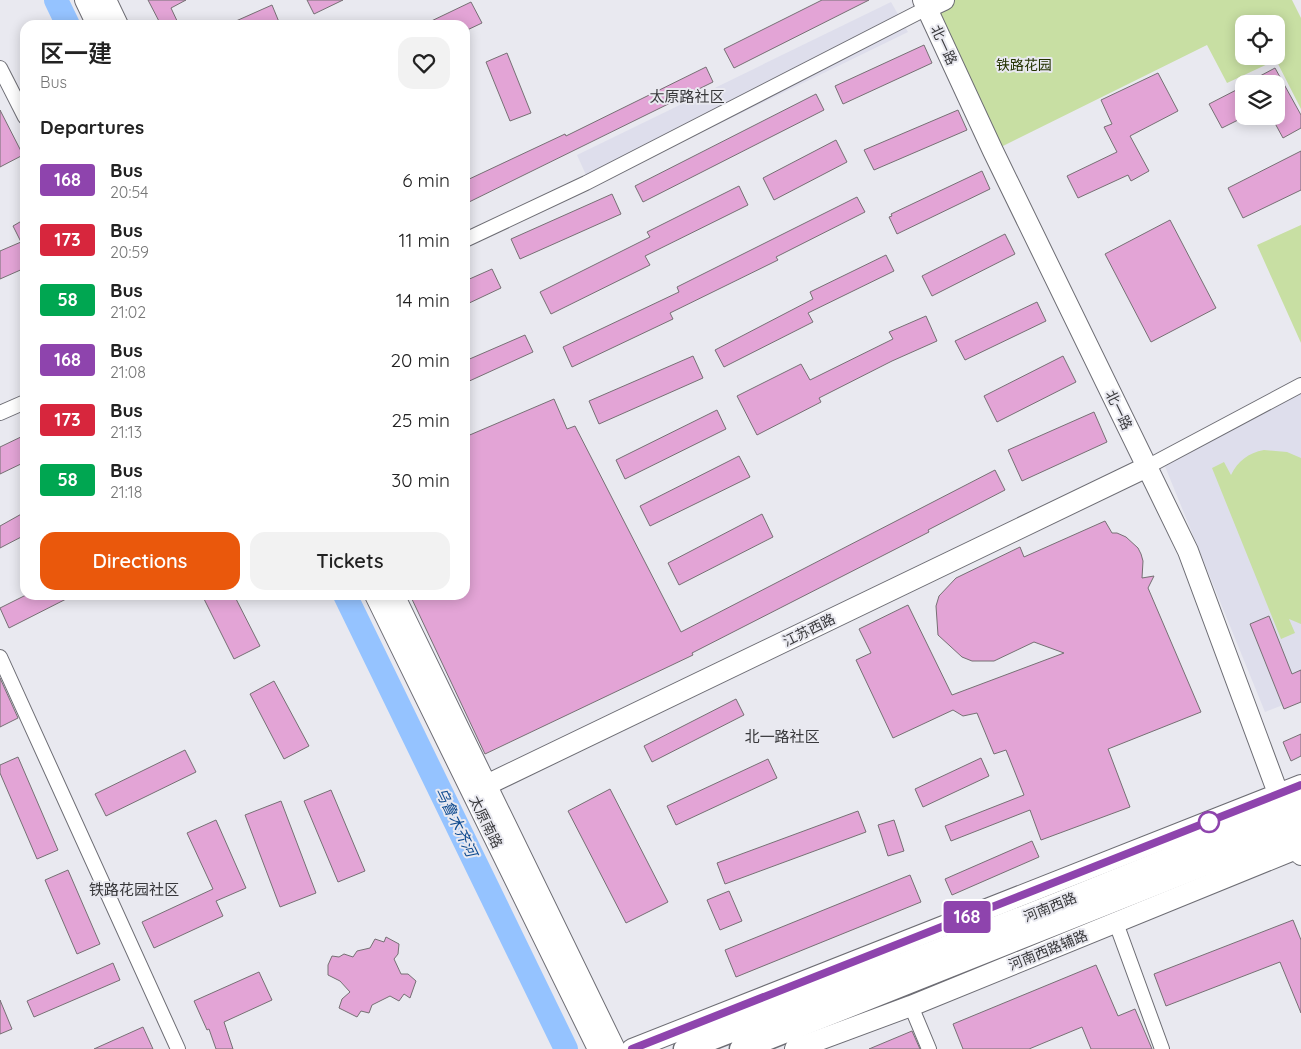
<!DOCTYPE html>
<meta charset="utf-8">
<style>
body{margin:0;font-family:Quicksand,"Noto Sans SC",sans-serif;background:#f2f2f2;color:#222;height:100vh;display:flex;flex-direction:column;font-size:19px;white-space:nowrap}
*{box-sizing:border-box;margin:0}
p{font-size:16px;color:#767676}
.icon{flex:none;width:28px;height:28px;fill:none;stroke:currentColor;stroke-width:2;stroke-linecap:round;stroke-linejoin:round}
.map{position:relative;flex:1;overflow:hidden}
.sheet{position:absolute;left:20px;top:20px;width:450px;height:580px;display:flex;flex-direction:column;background:#fff;border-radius:15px;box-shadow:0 2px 12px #0003}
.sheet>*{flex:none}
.badge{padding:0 10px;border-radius:4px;font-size:18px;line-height:32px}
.controls{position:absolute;left:1235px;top:15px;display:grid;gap:10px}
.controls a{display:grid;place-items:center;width:50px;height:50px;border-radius:10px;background:#fff;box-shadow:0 2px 12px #0003;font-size:25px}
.map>.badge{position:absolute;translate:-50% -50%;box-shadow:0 0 0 2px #fff}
h2{padding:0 20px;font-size:19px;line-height:45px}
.round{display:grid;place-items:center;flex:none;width:52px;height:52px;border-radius:15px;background:#f2f2f2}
.headline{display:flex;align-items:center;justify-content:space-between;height:85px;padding:0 20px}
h1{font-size:24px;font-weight:600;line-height:38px}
.primary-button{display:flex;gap:10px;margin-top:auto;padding:10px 20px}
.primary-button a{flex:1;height:58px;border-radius:15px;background:#ea580c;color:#fff;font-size:20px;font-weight:600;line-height:58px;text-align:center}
.primary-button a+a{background:#f2f2f2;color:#222}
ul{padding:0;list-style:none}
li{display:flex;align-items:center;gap:15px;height:60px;padding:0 20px}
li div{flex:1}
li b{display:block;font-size:19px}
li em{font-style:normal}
li .badge{min-width:55px;font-weight:700;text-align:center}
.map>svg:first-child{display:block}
</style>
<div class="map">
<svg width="1301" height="1049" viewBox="0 0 1301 1049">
<rect width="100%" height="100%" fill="#e9e9f0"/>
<!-- built -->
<path fill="#dedeec" d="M891,2l17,30 -317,154 -14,-31z
M1301,385v313l-36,14 -103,-253z"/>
<!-- green -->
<path fill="#c8dfa3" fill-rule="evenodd" d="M944,0h348l9,18v91l-25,-49 -49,23 -20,-38 -214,106 -66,-143zM1244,24h32v32h-32z
M1301,225v118l-44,-98z
M1264,450l23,2 14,6v166l-12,-5 6,14 -14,6 -69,-171 12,-6 7,13c7,-14 17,-22 33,-25z"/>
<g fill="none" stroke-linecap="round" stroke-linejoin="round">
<!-- river -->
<path stroke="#95c3ff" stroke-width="24" d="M56,0l12,25
M345,595l221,454"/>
</g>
<!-- building -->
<path fill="#e3a4d6" stroke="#767074" d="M148,0h38l-15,8 8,17h-18z
M307,0h36l-29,14z
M822,0h47l-135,68 -10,-19z
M471,2l11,21 -17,8v-6h-42z
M272,5l7,17 -8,3h-44z
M924,45l8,18 -89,41 -8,-18z
M507,53l24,60 -21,8 -24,-59z
M706,67l7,15 -248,122v-23l100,-47 1,2z
M1275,68l26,47v13l-18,10 -12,-22h5v-32h-31z
M1158,73l20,38 -48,25 19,35 -18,10 -3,-6 -50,23 -11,-22 50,-24 -13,-25 8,-3 -11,-24z
M1244,86v31l-22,11 -13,-24z
M816,94l8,16 -181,92 -8,-16z
M0,110l23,45 -23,12z
M958,110l9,20 -93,40 -10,-20z
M836,140l11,22 -73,38 -11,-22z
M1301,151v39l-58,28 -15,-30z
M982,171l8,18 -93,45 -8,-17 3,-1 -1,-2z
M739,186l9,19 -103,51 5,9 -99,49 -11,-22 110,-55 -3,-5z
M612,194l9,20 -101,45 -9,-20z
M857,197l8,15 -89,45 2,3 -108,53 3,6 -101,48 -9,-20 116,-55 -2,-5z
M25,219v31l-12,-24z
M1170,220l46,88 -65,34 -46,-88z
M1005,234l10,20 -83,42 -10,-20z
M21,242l4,9v17l-25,11v-28z
M886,255l8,16 -86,42 5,9 -89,45 -9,-17 98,-51 -3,-7z
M492,269l9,19 -36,17v-24z
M1037,302l9,19 -81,39 -10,-19z
M926,316l11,25 -45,20 -73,37 2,4 -64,33 -20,-39 64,-32 9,16 83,-41 -4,-7z
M525,335l8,17 -68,31v-22z
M693,356l10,22 -104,46 -10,-23z
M1063,356l13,26 -79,40 -13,-26z
M554,399l13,30 8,-3 106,206 314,-162 10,20 -77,40 1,2 -237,121 1,2 -208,99 -75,-159h55v-158z
M717,410l9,19 -101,50 -9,-19z
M1094,412l13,30 -85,39 -14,-31z
M25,435v27l-25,12v-27z
M739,456l11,21 -100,49 -10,-20z
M25,512v23l-25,13v-22z
M762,514l11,23 -94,48 -11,-22z
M1105,521l7,12h5l9,4 12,11 3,6 2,7 -1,17 12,-2 -6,12 53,124 -93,37 22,58 -89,33 -11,-30 -79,31 -6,-15 79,-31 -18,-45 -12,4 -17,-41 -14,3 -10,-6 -60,28 -37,-78 15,-7 -12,-24 49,-24 44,90 112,-42 -30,-11 -40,19h-22l-10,-4 -24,-22 -2,-29 3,-10 17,-18 64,-31 4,10z
M26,595h48l-65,33 -9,-20z
M202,595h32l26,51 -26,13z
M1269,616l23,58 9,-4v32l-17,7 -34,-85z
M0,678l18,40 -18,9z
M274,681l35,65 -25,13 -34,-65z
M736,699l8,16 -92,47 -8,-16z
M1301,734v22l-10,5 -8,-19z
M185,750l11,22 -90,44 -11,-22z
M18,757l40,93 -21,9 -37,-86v-8z
M981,758l8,18 -66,31 -8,-18z
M768,759l9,19 -101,47 -9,-19z
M610,789l58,113 -42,21 -58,-112z
M331,790l34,81 -27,11 -34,-81z
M281,801l35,92 -36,14 -35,-92z
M858,811l8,21 -141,52 -8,-21z
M216,820l30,68 -30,13 7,15 -69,32 -12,-26 71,-33 -26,-56z
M894,820l10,31 -16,5 -10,-31z
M1032,841l7,16 -87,38 -7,-16z
M68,870l32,74 -23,10 -32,-74z
M910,875l11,27 -185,75 -11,-27z
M729,891l13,30 -22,9 -13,-30z
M1293,920l8,20v73l-21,-51 -114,44 -12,-32z
M386,937l13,7 -1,10 -4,5 7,15h7l8,7 -6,17 -6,-4 -5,7 -9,-5 -18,9 -3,8 -8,-2 -4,6 -18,-9 3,-9 8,-7 -10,-11 -12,-6v-10l4,-9 7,1 5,-3 9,3 4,-6 13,-3 5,-9 9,3z
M113,963l7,17 -86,37 -7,-16z
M1096,965l22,51 17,-7 17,40h-61l-9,-22 -53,22h-66l-10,-25z
M259,972l13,28 -48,22 9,27h-17l-7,-20 -2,1 -13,-29z
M0,1000l12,29 -12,5z
M143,1027l10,22h-59z
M912,1031l8,18h-51z"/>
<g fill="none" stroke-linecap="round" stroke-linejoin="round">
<!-- street casing -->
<g stroke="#6d6d74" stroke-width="16">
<path id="street" d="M0,68l25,49
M465,240l121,-57 341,-175
M0,413l25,-11
M1147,467l154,-82
M0,657l178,392
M1116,923l46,126
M911,1006l18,43"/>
</g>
<!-- secondary casing -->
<g stroke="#6d6d74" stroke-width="22">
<path id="secondary" d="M85,0l12,25
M106,0l12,25
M923,0l70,151 195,400 113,304
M927,8l17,-8
M375,595l223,454
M394,595l221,454
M472,792l675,-325
M632,1049l669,-264
M795,1049l116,-43 390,-159"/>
</g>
<!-- primary casing -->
<g stroke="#6d6d74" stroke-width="25">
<path id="primary" d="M685,1049l377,-147 239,-96
M741,1049l560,-223"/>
</g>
<!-- street -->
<use href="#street" stroke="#fff" stroke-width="14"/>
<!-- secondary -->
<use href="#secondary" stroke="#fff" stroke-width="20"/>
<!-- primary -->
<use href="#primary" stroke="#fff" stroke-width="22"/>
</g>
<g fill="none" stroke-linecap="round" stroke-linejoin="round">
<!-- line casing -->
<g stroke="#fff" stroke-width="11">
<path id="line" d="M632,1049l669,-264"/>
</g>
<!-- line -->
<use href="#line" stroke="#8e44ad" stroke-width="8"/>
</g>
<!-- markers -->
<circle fill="#fff" stroke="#8e44ad" stroke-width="2.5" cx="1209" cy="822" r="10"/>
<g text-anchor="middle" stroke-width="4" stroke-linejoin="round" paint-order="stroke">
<!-- street labels -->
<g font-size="14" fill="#38383b" stroke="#e9e9f0">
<text transform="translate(944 45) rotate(65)" y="5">北一路</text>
<text transform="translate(1119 410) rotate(64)" y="5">北一路</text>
<text transform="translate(809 630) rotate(-26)" y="5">江苏西路</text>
<text transform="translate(486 822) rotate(64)" y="5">太原南路</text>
<text transform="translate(1050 907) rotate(-22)" y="5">河南西路</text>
<text transform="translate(1048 950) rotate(-22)" y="5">河南西路辅路</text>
</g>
<!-- park labels -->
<g font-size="14" fill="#233200" stroke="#e9e9f0">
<text x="1024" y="70">铁路花园</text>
</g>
<!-- neighbourhood labels -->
<g font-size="15" fill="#38383b" stroke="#e9e9f0">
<text x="687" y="102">太原路社区</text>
<text x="782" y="742">北一路社区</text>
<text x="134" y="895">铁路花园社区</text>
</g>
<!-- water labels -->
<g font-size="15" font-style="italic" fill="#0f4b90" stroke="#e9e9f0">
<text transform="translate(456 822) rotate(64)" y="5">乌鲁木齐河</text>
</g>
</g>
</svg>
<div class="controls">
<a><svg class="icon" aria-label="locate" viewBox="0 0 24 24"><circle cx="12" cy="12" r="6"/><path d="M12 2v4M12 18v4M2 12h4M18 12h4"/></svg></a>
<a><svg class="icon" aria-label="layers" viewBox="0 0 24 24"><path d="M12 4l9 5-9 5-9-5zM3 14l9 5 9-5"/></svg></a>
</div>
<b class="badge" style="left:967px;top:917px;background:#8e44ad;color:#fff">168</b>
<section class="sheet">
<div class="headline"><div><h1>区一建</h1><p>Bus</p></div><a class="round"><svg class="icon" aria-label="heart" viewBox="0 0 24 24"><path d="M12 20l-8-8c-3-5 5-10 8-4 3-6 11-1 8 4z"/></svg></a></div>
<h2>Departures</h2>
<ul>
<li><span class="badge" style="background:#8e44ad;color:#fff">168</span><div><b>Bus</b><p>20:54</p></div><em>6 min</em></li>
<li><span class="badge" style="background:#d7263d;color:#fff">173</span><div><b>Bus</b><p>20:59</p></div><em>11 min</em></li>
<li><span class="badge" style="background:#00a651;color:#fff">58</span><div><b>Bus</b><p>21:02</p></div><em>14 min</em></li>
<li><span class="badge" style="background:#8e44ad;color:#fff">168</span><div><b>Bus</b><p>21:08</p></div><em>20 min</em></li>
<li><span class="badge" style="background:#d7263d;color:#fff">173</span><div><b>Bus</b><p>21:13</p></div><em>25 min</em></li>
<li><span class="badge" style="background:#00a651;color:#fff">58</span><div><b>Bus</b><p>21:18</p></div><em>30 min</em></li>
</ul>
<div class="primary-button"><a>Directions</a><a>Tickets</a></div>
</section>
</div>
